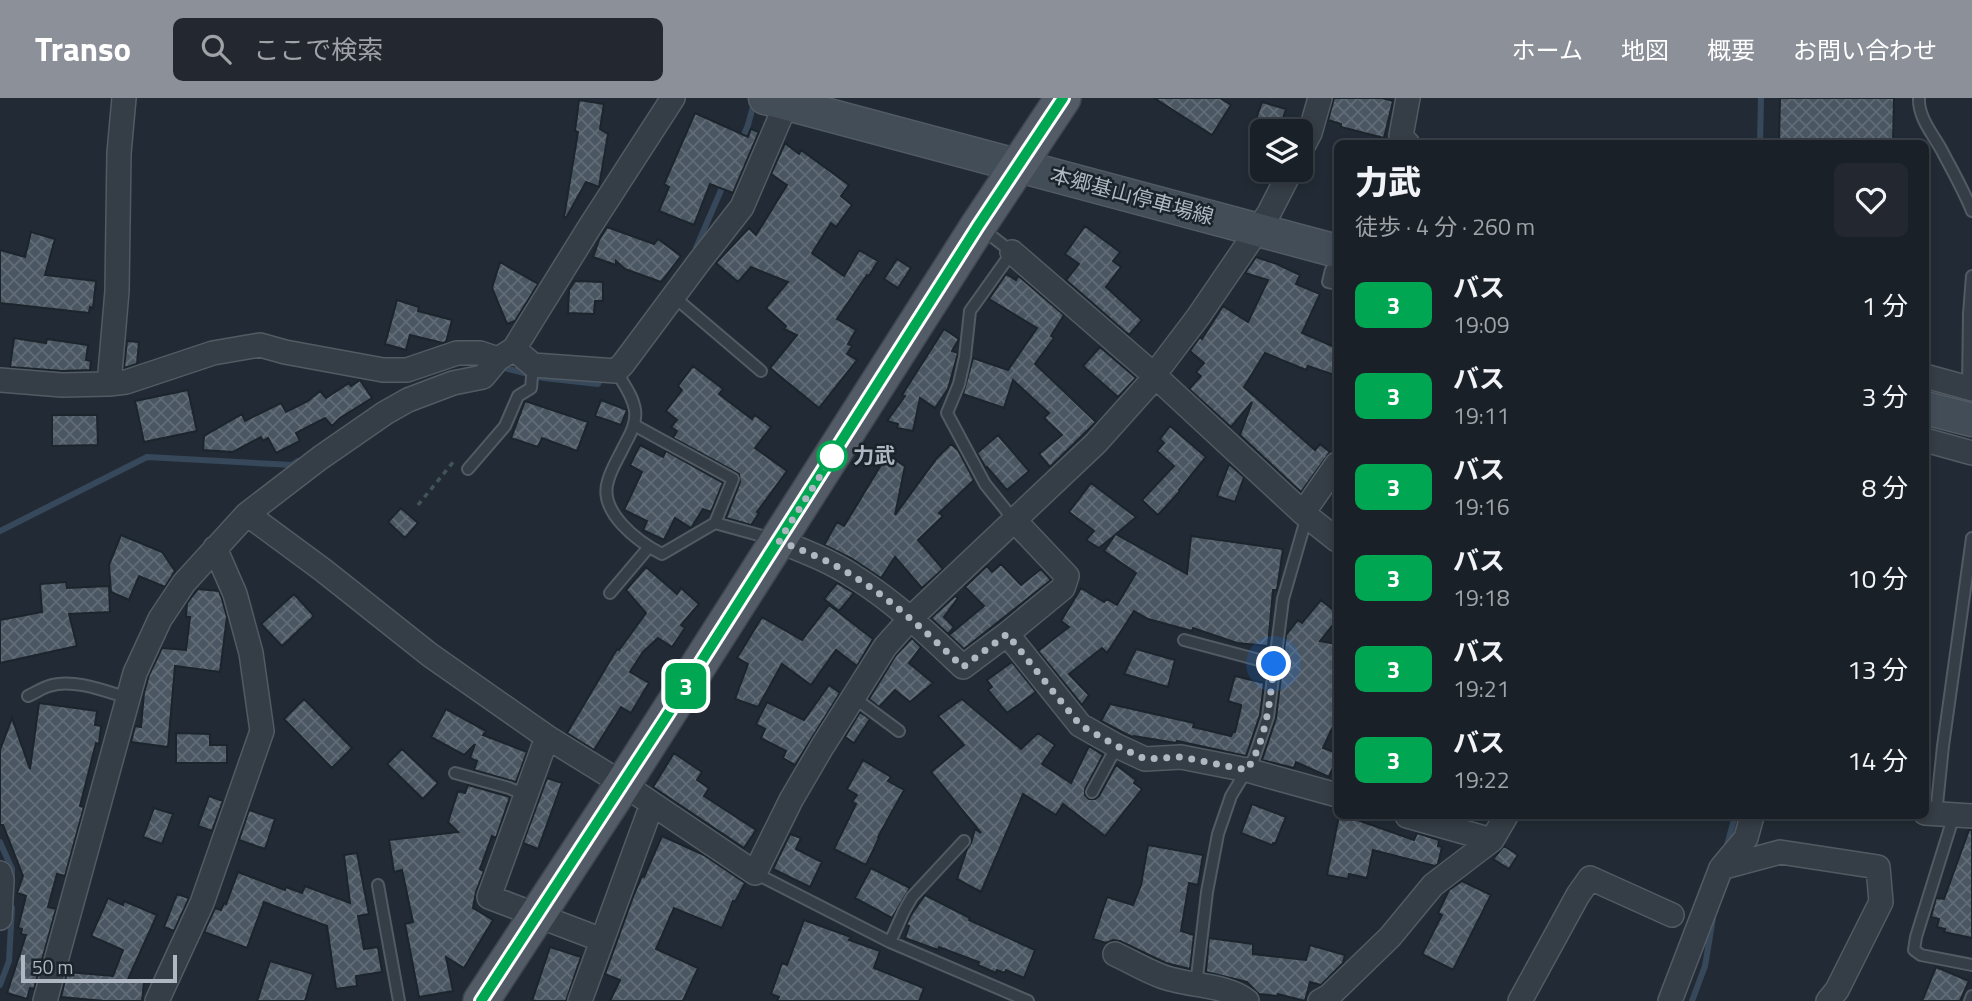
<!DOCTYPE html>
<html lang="ja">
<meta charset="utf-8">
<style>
body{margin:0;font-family:"Titillium Web","Noto Sans JP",sans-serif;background:#232830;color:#f1f3f6;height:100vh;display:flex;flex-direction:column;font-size:26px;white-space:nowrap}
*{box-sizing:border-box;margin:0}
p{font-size:23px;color:#9fa3a8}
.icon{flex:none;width:38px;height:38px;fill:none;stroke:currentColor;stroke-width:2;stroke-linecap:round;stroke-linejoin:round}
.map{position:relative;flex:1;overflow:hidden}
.sheet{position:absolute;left:1334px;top:42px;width:595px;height:679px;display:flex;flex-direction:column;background:#1a2028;border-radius:10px;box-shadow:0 4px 10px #0003,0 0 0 2px #383e45}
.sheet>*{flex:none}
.badge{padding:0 14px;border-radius:10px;font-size:24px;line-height:46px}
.buttons{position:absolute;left:1250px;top:21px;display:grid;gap:14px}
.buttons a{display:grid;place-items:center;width:63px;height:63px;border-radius:10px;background:#1a2028;box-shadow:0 4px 10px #0003,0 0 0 2px #383e45;font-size:35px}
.scale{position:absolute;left:21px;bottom:18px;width:156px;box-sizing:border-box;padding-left:7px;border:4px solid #afb8c2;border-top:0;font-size:19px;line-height:24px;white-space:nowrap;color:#afb8c2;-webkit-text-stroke:5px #1a222a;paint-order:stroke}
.you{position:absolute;width:35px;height:35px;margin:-18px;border:5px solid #fff;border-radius:50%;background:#1a73e8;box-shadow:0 0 0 10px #1a73e833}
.map>.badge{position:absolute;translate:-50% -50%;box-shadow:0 0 0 4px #fff}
.round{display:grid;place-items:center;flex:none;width:74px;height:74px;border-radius:10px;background:#232830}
.head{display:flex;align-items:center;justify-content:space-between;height:119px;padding:0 21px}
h1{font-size:33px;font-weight:800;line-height:52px}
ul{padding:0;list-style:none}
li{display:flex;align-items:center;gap:21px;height:91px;padding:0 21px}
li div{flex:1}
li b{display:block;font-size:26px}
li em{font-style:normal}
li .badge{min-width:77px;font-weight:700;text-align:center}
header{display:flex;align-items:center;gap:42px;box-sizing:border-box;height:98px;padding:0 35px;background:#8c9099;color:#fff}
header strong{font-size:33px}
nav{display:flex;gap:38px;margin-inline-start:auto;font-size:24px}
.search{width:490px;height:63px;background:#232830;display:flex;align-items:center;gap:18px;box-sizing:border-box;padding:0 24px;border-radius:10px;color:#9fa3a8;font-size:26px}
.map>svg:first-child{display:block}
</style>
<header>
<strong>Transo</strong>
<div class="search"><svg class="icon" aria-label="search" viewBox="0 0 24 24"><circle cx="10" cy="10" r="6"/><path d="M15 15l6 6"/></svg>ここで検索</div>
<nav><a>ホーム</a><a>地図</a><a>概要</a><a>お問い合わせ</a></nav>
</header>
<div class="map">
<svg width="1972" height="903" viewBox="0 0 1972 903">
<defs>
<pattern id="building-cross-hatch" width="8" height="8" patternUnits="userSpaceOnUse" patternTransform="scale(1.75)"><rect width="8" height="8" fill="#4a5661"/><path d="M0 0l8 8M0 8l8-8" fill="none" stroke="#626c76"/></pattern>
</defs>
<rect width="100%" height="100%" fill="#222b35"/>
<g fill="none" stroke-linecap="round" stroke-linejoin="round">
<!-- stream -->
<path stroke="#37485b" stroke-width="6" d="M741,44l7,-17 7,-26
M1760,46l1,-46
M696,150l29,-67
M497,268l47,12 54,6 5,-8
M0,433l147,-74 145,8 6,-4
M0,744l12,27v11
M1726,751l9,-33
M0,887l9,-24 3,-53
M1692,903l13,-35 8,-48"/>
</g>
<!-- building -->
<path fill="url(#building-cross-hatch)" stroke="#1c242c" stroke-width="2" d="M1154,0h66l11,7 -19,30z
M1334,0h48l11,3 -9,37 -43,-11v-3l-13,-4z
M1780,0h114l-1,46h-114z
M579,2l25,4 -4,25 8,5 -9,53 -13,-5 -20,36 -2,-1 14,-85 -3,-1z
M1262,4l24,7 -7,22h-7l-18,-6z
M695,15l53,24 3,-8 8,3 -26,61 -23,-9 -16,41 -35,-14 10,-24 -5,-3z
M785,45l14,11 2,-4 48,35 -8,11 11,9 -16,22 -5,-4 -19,30 1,1 31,22 15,-26 19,11 -9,15 -2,-1 -30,44 19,11 -8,14 4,2 -5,8 10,6 -38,48 -49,-40 27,-33 -13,-6 2,-3 -20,-18 22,-26 -37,-15 -13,15 -22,-19 33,-35 7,7 31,-50 -16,-11z
M1085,128l35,26 -7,9 8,6 -15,20 36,33 -13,15 -63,-55 13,-16 -14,-10z
M607,129l47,17 4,-5 23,17 -20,26 -36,-13 -9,-8v4l-23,-8 6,-17z
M31,134l24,7 -10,36 51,6 -3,27 -3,-1 -1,6 -89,-10v-53l25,7z
M1256,159l21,7 23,11 -4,9 24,10 -18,39 35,15v28l-29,-10 -2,4 -41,-17 -21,34 71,63 5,-6 10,8 -29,40 -61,-57 12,-33 -21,25 -42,-38 12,-13 -5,-4 8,-9 -14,-12 10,-14 2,2 21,-33 25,16 20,-42 -23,-7z
M897,161l14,9 -13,20 -14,-9z
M500,164l38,22 -23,37 -8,3 -15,-36z
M1006,176l10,6 2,-4 4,3 42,36 -13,21 3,2 -19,26 61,58 -46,45 -11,-13 23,-19 -18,-17 5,-5 -36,-33 -9,28 -41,-14 10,-36 35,12 29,-42 -48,-29z
M575,183l28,1v19h-8l-1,13 -26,-1 1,-23z
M397,202l22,7 -1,4 34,9 -6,22 -3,1 -33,-8 -4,15 -21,-6z
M944,231l15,10 -7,12 6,2 -10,36 -13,19 -15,-10 -7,33 -16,-3 1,-4 -11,-3 18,-25 -3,-1z
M14,240l32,5 1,-4 41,6 -2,15 5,1 -1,9 -28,1 -52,-4z
M127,243l12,1 -2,22 -13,4z
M1100,249l36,31 -18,19 -35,-31z
M693,268l30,23 -4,5 33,25 3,-4 16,12 -16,21 32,23 -30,41 2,1 -8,12 -25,-7 14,-36 -1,-8 -66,-36 4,-7 -6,-4 6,-7 -11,-9 16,-21 -4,-4z
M360,282l12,18 -32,20 -8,8 -7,-8 -29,15 4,8 -24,12 -8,-15 -5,3 -2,-4 -28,15 -30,-2 1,-14 38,-22 3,7 36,-18 5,9 22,-11 12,-10 6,7 23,-15 2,3z
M188,292l9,41 -53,11 -9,-41z
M601,302l26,10 -6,15 -26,-9z
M525,303l63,21 -11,29 -35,-13 -4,9 -27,-9z
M52,317h45l1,30 -46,1z
M1170,328l36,31 -27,33 1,1 -22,24 -16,-15 32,-34 -17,-15 7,-8 -4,-4z
M998,337l31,36 -22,19 -20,-23 -1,1 -9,-15z
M951,346l7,6 16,30 -35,33 4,3 -25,24 25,29 -21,19 -27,-31 -14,21 -30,-20 -27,-13 13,-23 7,4 43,-71 18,11 -10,49 42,-57z
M640,347l23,12 3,-6 57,32 -12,29 -8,-3 -12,19 -16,-10 -11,22 -21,-10 4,-9 -23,-11 18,-38 -12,-7z
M1229,366l15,13 -9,25 -18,-6z
M1091,385l45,34 -20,17 71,40 4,-38 92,13 -6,41h-4l-5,56 -31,-3 -44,-15 -1,3 -44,-12 -14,-8 -27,42 -5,-5 -33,26 20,21 -7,10 -44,-54 31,-24 -8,-6 20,-33 23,14 3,-3 10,6 19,-32 -32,-22 11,-16 -16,13 -13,-8 8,-9 -25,-19z
M401,410l17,15 -13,15 -17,-16z
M121,437l41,17 13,19 -10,16 -26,-11 -10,24 -18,-8 -2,-27z
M1001,466l20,21 20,-16 10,11 -87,69 -15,-14 35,-29 -19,-19 22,-21 5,6z
M646,469l31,27 4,-6 18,16 -18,21 4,3 -13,19 -14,-9 -15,14 -13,20 19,11 -18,30 -10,-6 -27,43 -27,-17 50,-84 2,1 27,-37 -20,-23z
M66,484l1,6 42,-2 1,26 -41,2 8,32 -77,17v-43l42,-8 -2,-28z
M837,485l17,10 -15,18 -15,-12z
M198,491l21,2 3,8 5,18 -7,55 -45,-6 -7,81 -37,-5 4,-16 6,1 3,-34 5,-18 13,-27 24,2 4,-33h-4l1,-14z
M294,496l20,22 -32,30 -21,-22z
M955,498l3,2 -14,19 10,10 -6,7 -17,-16z
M1321,502l16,13v7l-17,21 17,3v74l-14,30 14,5v5l-8,19 -33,-15 -2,6 -32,-8 14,-42 10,-83 12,-15 4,3z
M829,507l44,34 -16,27 -21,-16 -25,35 -29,-21 -24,43 -23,-8 13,-35 -11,-6 25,-41 40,23z
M912,540l9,9 -12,16 24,20 -23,19 -15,-12 -16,17 -10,-8 27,-44z
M1136,551l39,11 -7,27 -44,-13z
M1012,564l24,30 -29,21 -19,-23 4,-3 -5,-7z
M1235,578l29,7 -4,32 -14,41 -69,-15 -1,2 -42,-7 -2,1 -31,-16 9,-17 84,19 -1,4 38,9 2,-4h2l6,-25v-2l-13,-4z
M829,587l11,8 -45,72 -12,-7 3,-7 -25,-13 4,-9 -9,-5 11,-22 37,18z
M304,601l48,49 -20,20 -48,-49z
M962,601l59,50 17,-16 17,12 -13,19 29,19 18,-37 14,9 -18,34v6l4,4h6l4,-3 17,-31 20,15 -2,3 8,6 -37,47 -42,-32 -7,11 -33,-21 -42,98 -24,-13 10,-30 4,-6 4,-14 6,4 -50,-61 33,-27 -26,-29z
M39,605l58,8 -2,14 6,1 -2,18 -3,-1 -16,63 4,1 -19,69 -8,-2 -9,33 8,2 -22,80 -4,-1 -3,11 -20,-6 19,-58 -5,-1 1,-5 -4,-1 8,-32 -9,-3 6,-17 -20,-51h-3v-75l12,-32 18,51z
M446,611l40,22 -3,4 44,17 -11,30 -42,-12 3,-9 -7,-3 5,-14 -11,11 -33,-18z
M860,614l10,7 -16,24 -9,-6z
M176,635l34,1v11h17v18h-51z
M402,651l36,34 -15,16 -36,-35z
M674,655l28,19 -5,8 12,8 -5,8 52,34 -12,18 -91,-61z
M863,662l28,17 -3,4 16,9 -26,47 1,1 -13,27 -32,-16 22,-45 -4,-2 5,-7 -10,-6z
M547,680l15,5 -24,66 -15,-6z
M468,687l42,12 -14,41 -4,-2 -12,33 4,2 -8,21 -3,16 20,12 -29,48 -18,-11 7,34 -34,6 -14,-73 8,-2 -11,-52 -8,2 -5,-32 69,-8 -10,-10 10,-31 7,2z
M209,698l14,5 -11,30 -14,-5z
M1252,706l34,13 -11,27 -2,-1 -1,2 -31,-12z
M154,710l19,6 -11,30 -19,-7z
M249,712l26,9 -10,30 -26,-9z
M1339,718h7l68,24 3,-7 22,7 -1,6 4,1 -4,17 -3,2 -62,-16 -6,28 -18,-4 -1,5 -21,-4z
M1969,732h3v108l-28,-6 1,-3 -8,-2 2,-8 -8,-2 5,-19 8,1z
M790,736l11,4 -5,11 26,13 -12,25 -37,-18z
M662,738l42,19 41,28 -10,19 -2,-1 -11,27 -48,-20 -18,41 42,19 -15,33h-73l10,-21 -15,-6 29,-80 8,-18 2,1z
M1148,747l55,10 -5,30 -9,-2 -8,48 13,4 -4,34 -24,-6 -46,-22 -7,-1 -7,3 -13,-4 14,-42 26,8 8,-20z
M1504,748l14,9 -9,14 -16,-10z
M357,755l12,61 -11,2 6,33 14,-2 4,25 -26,4 1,10 -21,3 -9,-63 -63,-24 -17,46 -43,-16 11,-24 6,2 3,-7 2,1 12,-32 47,18 1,-3 16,6 3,-7 45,17 -6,-48z
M871,770l39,20 -18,30 -37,-20z
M1462,783l29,14 -38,75 -31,-16 20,-39 -4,-2 11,-23z
M177,796l12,4 -15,33 -10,-4z
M925,797l45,23 -1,2 66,30 -11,28 -18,-8 -1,3 -8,-3 -1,3 -18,-8 1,-3 -40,-15 -1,3 -33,-12 4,-12 -3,-1 5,-10z
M108,800l15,7 1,-4 33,14 -29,64 16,3 -2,19h-38l-43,-4 6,-25 46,4 10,-26 -32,-14z
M804,822l47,17 -2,3 31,11 -6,17 50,20 -5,13h-142l2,-4 -8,-3 11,-31 5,2z
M1209,840l44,6v10l53,6 4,-15 35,10 -2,8 -22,22 -11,-3 -5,19 -27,-7v2l-19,-2 -12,-12 -41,-10z
M550,849l31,10 -15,44h-34z
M270,863l43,13 -8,27h-48z
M1936,869l33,14 -9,20h-38z"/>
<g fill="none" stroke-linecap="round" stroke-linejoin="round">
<!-- lane casing -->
<g stroke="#525b63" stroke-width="14">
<path id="lane" d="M1919,0c-1,19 13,35 22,51 11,21 22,40 31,62
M981,130l31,24 -42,59 -5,46 -6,27 -12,29 38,71 29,36
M1331,172l-3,12 9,2
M673,198l88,75
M616,273c7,12 17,25 19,39 2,13 -5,25 -11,36 -5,11 -13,23 -16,35 -10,31 30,61 54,73l53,-31 58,16
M1968,290l1,-74 3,-38
M634,327l99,54 -18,44
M468,371l37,-43 13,-30 13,-8 2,-23
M610,495l39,-46
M1184,542l90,24
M28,598c7,-3 14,-8 21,-10 24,-8 56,5 79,12
M853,599l46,34
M455,675l54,15 17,7
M1092,694l25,-46
M1936,716l7,-68 29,-208
M1954,717l-38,122 -2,13 7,5 51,10
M755,775l135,69 138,59
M378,787l21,116
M890,844l14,-31 8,-14 52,-56
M1196,887l11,-93 11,-58 13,-38 23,-38 14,-41 15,-118 24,-83
M1970,903l2,-5"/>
</g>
<!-- street casing -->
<g stroke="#525b63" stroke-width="26">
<path id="street" d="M1408,46l-7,-8 7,-38
M1300,54l10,-19 10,-35
M1012,154l142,123 149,138 34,27
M514,251l19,16 83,6 7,-7 76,-102 43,-55 44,-103
M1154,277l44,-58 71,-104 22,-43
M1925,278l47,13
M0,282l62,5 47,-1 17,-2 87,-29 47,-8 25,7 98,18h24l50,-17h23l18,6
M109,286l8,-93 2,-138 5,-55
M1925,342l47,13
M1303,415l34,-49
M247,416l76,56 107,85 117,82 76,47 132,89 36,-73 31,-53 63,-100 26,-29 185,-175 60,-67
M1014,422l53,56 -4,12 -56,46 73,91 37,21 28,13 36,-2 66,13 90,25
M779,443c25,10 51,20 74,35 41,25 75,58 110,91l44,-33
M547,639l-58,160 113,43
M1925,715l47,3
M1407,718l85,24
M1752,718l-6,22 -25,30 59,-16 98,15 3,35 -44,88 -9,11
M0,775l2,7 -2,38
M1115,856c15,7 30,16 46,22 24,10 66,8 86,25
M45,903l90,-328 25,-54 24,-36 63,-69 73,-56 65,-45 23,-13 45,-17 30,-6 15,-18 16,-10 75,-121 84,-130
M157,903l45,-98 60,-172 -11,-78 -16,-59 -20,-46
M580,903l72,-197
M1320,903l9,-5 61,-59 43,-52 59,-45 14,-24
M1520,903l58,-106 12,-17 82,37
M1670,903l51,-133"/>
</g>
<!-- secondary casing -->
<g stroke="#525b63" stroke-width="35">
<path id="secondary" d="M765,0l572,153
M1925,310l47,12"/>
</g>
<!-- primary casing -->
<g stroke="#3e464f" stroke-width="38">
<path id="primary" d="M481,903l142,-217 355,-558 85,-128"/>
</g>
<!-- path -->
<path stroke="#435456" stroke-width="3.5" stroke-dasharray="5 5" stroke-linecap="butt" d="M418,407l36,-44"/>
<!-- lane -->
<use href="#lane" stroke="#353d46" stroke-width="10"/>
<!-- street -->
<use href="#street" stroke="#353d46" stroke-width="23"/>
<!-- secondary -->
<use href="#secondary" stroke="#434d58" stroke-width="32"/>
<!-- primary -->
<use href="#primary" stroke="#535c66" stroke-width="35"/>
</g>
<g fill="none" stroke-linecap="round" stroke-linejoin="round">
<!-- line casing -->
<g stroke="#fff" stroke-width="16">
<path id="line" d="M481,903l185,-284 312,-491 85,-128"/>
</g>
<!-- line -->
<use href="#line" stroke="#00a651" stroke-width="10"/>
<!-- walk -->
<path stroke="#afb8c2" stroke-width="7" stroke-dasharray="0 12.6" d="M832,358l4,-5 -57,90c25,10 51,20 74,35 41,25 75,58 110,91l44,-33 73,91 37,21 28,13 36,-2 66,13c20,-32 23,-70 27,-106"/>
</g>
<!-- markers -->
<circle fill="#fff" stroke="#00a651" stroke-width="3.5" cx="832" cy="358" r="14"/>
<g text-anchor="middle" stroke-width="5" stroke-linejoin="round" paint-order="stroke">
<!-- street labels -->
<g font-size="21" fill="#afb8c2" stroke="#1a222a">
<text transform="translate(1132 98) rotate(15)" y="7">本郷基山停車場線</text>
</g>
<!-- stop labels -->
<g font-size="21" font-weight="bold" fill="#afb8c2" stroke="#1a222a" text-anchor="start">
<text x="853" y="365">力武</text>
</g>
</g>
</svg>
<div class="buttons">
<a><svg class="icon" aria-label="layers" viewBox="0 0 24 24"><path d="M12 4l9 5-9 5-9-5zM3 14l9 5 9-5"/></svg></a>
</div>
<div class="scale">50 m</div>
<div class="you" style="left:1274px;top:566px"></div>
<b class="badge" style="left:686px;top:588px;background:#00a651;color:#fff">3</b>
<section class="sheet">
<div class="head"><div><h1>力武</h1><p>徒歩 · 4 分 · 260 m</p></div><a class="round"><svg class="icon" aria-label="heart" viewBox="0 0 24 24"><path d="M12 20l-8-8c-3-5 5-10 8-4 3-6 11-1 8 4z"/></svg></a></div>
<ul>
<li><span class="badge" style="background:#00a651;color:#fff">3</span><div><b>バス</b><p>19:09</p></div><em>1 分</em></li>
<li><span class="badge" style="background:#00a651;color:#fff">3</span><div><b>バス</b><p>19:11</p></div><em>3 分</em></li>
<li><span class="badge" style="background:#00a651;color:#fff">3</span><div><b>バス</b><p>19:16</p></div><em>8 分</em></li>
<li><span class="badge" style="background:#00a651;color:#fff">3</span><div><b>バス</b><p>19:18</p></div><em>10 分</em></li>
<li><span class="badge" style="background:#00a651;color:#fff">3</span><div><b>バス</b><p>19:21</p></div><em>13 分</em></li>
<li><span class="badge" style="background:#00a651;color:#fff">3</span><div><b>バス</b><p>19:22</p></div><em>14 分</em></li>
</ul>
</section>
</div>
